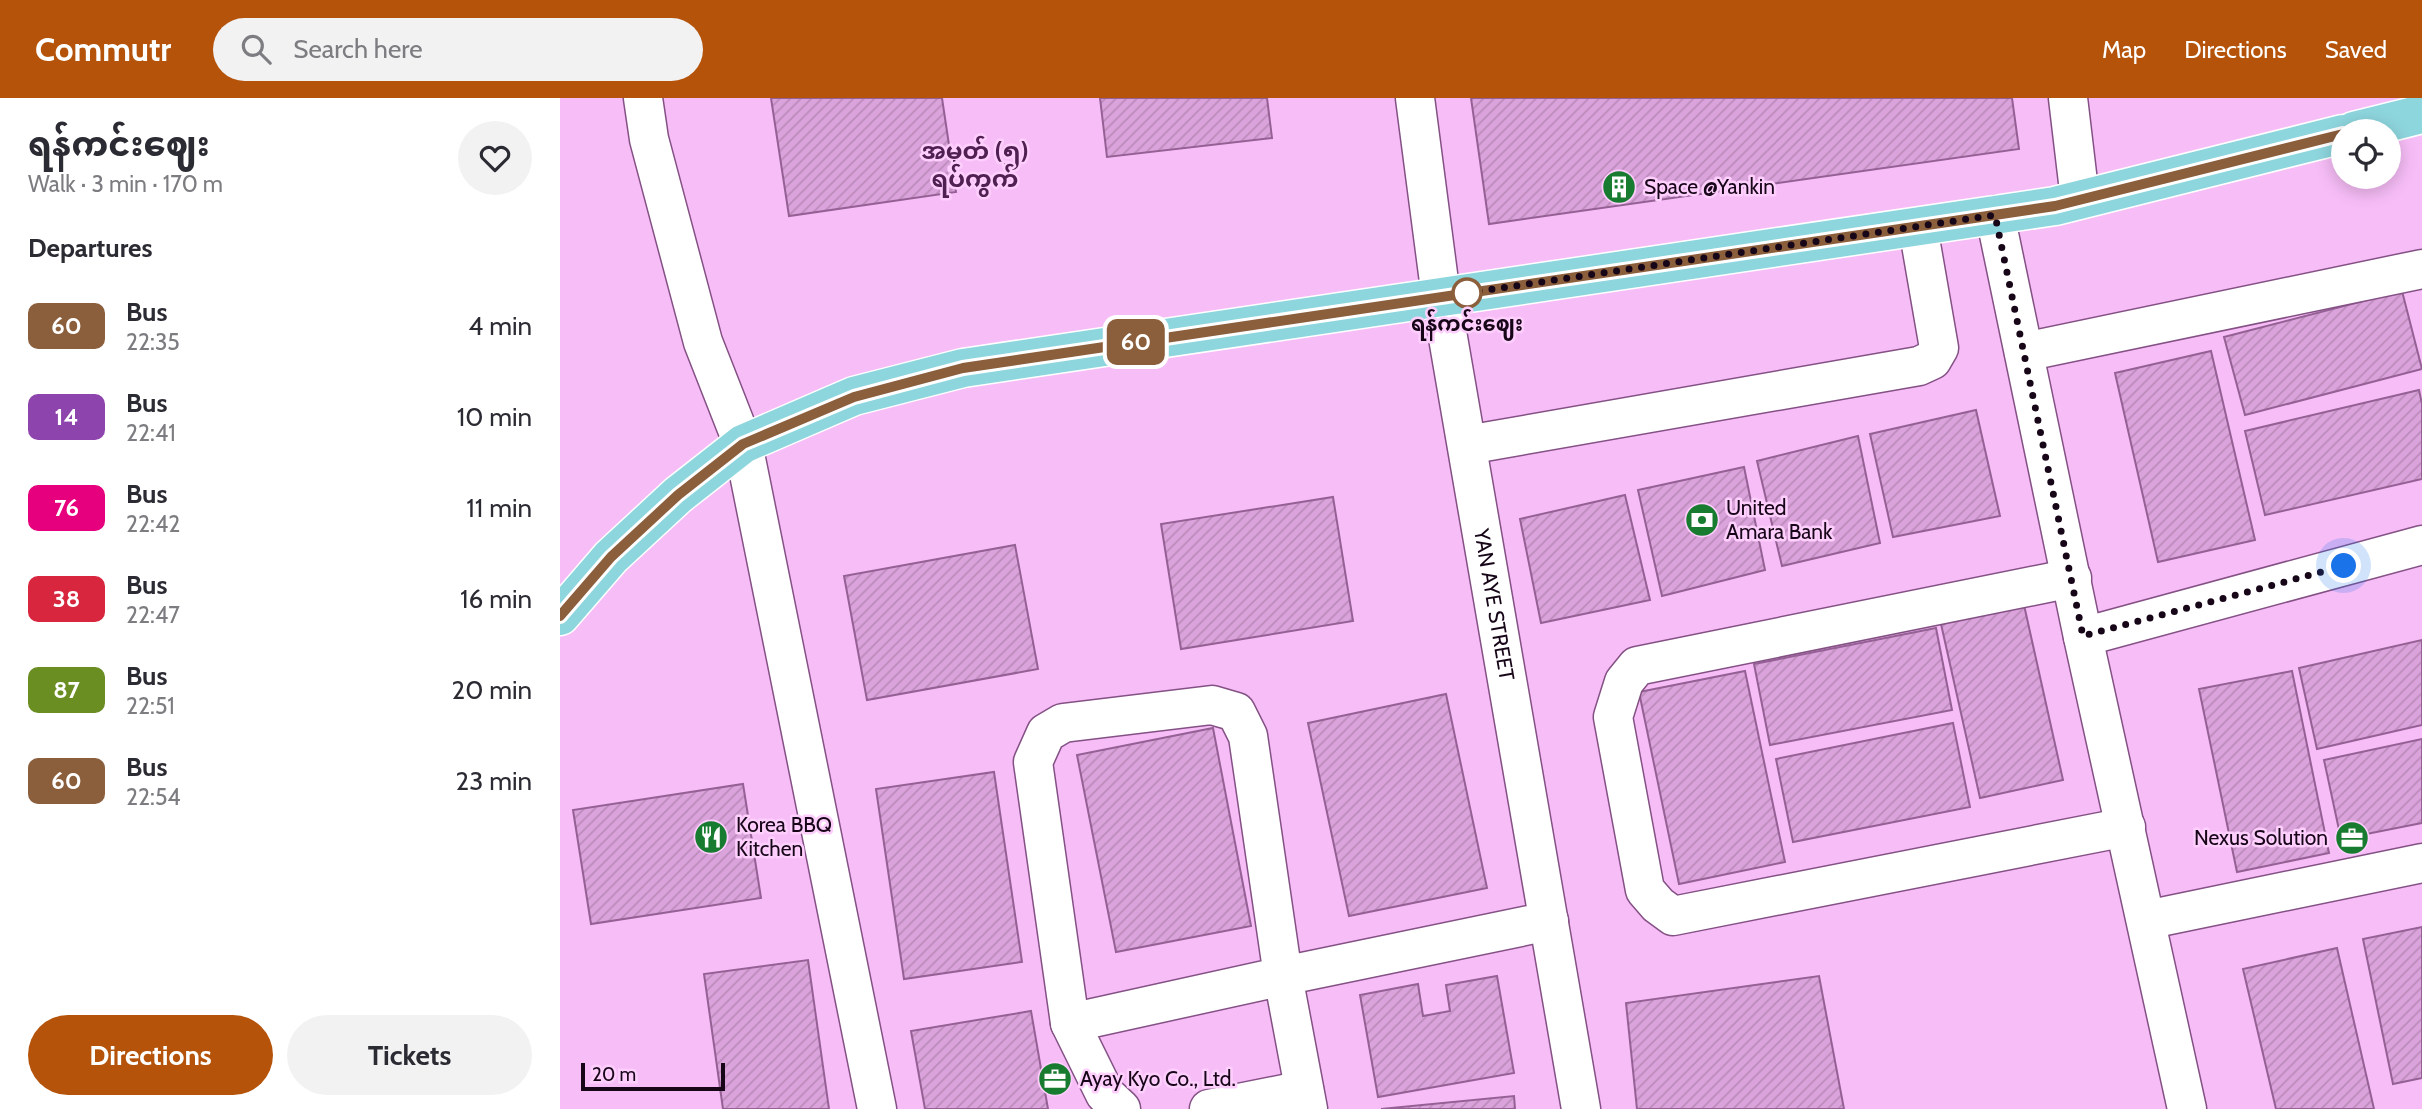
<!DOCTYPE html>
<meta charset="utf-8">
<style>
body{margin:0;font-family:Cabin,"Noto Sans Myanmar",sans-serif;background:#f2f2f3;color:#2b2b33;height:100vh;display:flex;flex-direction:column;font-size:26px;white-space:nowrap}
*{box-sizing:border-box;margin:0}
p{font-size:23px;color:#7c7c81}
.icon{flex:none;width:38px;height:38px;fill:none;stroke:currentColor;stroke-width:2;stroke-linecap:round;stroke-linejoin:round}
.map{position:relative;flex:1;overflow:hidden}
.panel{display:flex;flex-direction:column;background:#fff;width:560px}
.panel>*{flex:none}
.badge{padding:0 14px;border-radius:10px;font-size:24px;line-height:46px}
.tools{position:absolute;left:1771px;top:21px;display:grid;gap:14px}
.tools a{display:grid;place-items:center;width:70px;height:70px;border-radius:50%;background:#fff;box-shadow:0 4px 18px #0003;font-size:35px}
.scale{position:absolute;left:21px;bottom:18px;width:144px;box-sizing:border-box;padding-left:7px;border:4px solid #170518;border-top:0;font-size:19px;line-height:24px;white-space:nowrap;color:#170518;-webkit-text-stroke:5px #fecffd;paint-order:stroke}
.you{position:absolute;width:35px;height:35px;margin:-18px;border:5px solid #fff;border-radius:50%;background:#1a73e8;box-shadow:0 0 0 10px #1a73e833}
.map>.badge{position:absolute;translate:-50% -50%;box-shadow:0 0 0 4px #fff}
h2{padding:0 28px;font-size:26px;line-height:63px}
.round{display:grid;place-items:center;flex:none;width:74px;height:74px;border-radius:37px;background:#f2f2f3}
.overview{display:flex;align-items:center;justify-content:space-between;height:119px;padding:0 28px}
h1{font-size:33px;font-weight:800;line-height:52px}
.button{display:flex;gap:14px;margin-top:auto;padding:14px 28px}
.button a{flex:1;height:80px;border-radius:42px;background:#b45309;color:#fff;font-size:28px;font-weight:800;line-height:80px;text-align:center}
.button a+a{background:#f2f2f3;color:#2b2b33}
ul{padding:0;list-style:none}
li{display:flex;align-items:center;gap:21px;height:91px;padding:0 28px}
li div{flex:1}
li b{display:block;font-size:26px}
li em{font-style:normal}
li .badge{min-width:77px;font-weight:700;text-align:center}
header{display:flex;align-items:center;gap:42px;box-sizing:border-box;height:98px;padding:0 35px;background:#b45309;color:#fff}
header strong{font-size:33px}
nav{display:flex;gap:38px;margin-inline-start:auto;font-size:24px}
.search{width:490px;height:63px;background:#f2f2f3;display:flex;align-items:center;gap:18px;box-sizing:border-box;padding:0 24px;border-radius:38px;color:#7c7c81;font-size:26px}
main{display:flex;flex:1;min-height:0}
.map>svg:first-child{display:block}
</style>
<header>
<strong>Commutr</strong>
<div class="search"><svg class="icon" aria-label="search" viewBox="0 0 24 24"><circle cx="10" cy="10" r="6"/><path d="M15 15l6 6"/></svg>Search here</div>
<nav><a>Map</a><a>Directions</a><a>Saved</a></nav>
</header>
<main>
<section class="panel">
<div class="overview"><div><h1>ရန်ကင်းဈေး</h1><p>Walk · 3 min · 170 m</p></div><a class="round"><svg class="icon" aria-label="heart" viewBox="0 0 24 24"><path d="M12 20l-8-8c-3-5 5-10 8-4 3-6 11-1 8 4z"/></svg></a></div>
<h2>Departures</h2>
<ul>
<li><span class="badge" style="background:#8b5e3c;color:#fff">60</span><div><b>Bus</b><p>22:35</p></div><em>4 min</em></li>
<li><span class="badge" style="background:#8e44ad;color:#fff">14</span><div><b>Bus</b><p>22:41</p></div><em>10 min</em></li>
<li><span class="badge" style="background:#e6007e;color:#fff">76</span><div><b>Bus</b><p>22:42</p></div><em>11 min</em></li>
<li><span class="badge" style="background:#d7263d;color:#fff">38</span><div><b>Bus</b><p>22:47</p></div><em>16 min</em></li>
<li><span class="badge" style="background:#6b8e23;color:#fff">87</span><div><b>Bus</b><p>22:51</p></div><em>20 min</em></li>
<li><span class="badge" style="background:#8b5e3c;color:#fff">60</span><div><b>Bus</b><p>22:54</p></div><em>23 min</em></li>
</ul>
<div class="button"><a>Directions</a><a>Tickets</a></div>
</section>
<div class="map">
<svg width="1862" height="1011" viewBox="0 0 1862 1011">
<defs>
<pattern id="building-hatch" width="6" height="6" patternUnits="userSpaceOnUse" patternTransform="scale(1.75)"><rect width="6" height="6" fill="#dba3db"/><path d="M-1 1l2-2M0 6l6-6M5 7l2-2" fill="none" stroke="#bb8bbb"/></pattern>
</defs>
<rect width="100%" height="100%" fill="#f7bdf7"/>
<!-- building -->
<path fill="url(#building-hatch)" stroke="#956195" stroke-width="2" d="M211,0h171l14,94 -167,24z
M540,0h167l5,40 -165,19z
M911,0h541l7,51 -530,75z
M1842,193l20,78 -177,46 -21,-78z
M1651,253l44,189 -97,22 -43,-189z
M1859,292l3,14v75l-157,36 -20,-84z
M1416,312l24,106 -107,21 -23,-103z
M1298,338l22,107 -98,23 -25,-105z
M1184,369l21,103 -103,26 -24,-106z
M1065,397l25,105 -109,23 -21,-104z
M773,399l20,124 -172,28 -20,-125z
M455,447l23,124 -171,31 -23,-124z
M1464,507l39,175 -83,18 -39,-174z
M1376,530l16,82 -182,35 -16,-81z
M1862,542v85l-105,24 -18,-81z
M1185,573l40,191 -106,22 -40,-192z
M1732,573l37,182 -92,19 -38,-183z
M886,596l41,194 -138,28 -41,-193z
M1393,625l17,84 -177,35 -17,-83z
M653,630l38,198 -135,26 -39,-197z
M1862,641v84l-81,16 -17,-79z
M434,674l28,190 -118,17 -28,-190z
M183,686l18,114 -170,26 -18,-114z
M1862,829v151l-29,6 -30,-145z
M1777,850l37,161h-98l-33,-140z
M248,862l21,149h-106l-19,-135z
M937,878l17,97 -136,24 -18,-102 58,-11 5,32 27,-5 -4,-26z
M1259,878l25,133h-207l-11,-106z
M471,913l17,98h-123l-14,-78z
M954,998l1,13h-134z"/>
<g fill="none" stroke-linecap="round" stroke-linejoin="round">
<!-- minor casing -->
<g stroke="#845185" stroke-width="41">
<g id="minor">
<path d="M83,0l6,41 54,203 40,102 134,665"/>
<path id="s1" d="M855,0l26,199 140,812"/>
<path d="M1508,0l12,101"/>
<path d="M1435,117l88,422 104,472"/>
<path d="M1464,254l398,-83"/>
<path d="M907,347l452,-79 13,-6 7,-12 -21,-121"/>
<path d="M1512,480l-435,88 -13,16 -11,35 32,173 13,15 15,11 453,-89"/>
<path d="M1523,539l339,-92"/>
<path d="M1586,822l276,-57"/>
<path d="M510,925l35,71 16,15"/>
<path d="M649,1011l95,-19"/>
<path d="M748,1011l-25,-133 -35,-240 -12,-24 -24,-7 -149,18 -17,10 -13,29 37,261 213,-47 266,-55"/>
</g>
</g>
<!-- major casing -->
<g stroke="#fff" stroke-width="41">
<path id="major" d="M1794,33l68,-17
M0,518l51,-59 67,-62 65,-51 111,-48 109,-28 1092,-162 288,-72"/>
</g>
<!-- minor -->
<use href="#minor" stroke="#fff" stroke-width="38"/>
<!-- major -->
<use href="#major" stroke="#8ed6de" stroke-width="38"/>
</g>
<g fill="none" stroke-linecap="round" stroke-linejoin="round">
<!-- line casing -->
<g stroke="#fff" stroke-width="16">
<path id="line" d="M0,518l51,-59 67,-62 65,-51 111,-47 109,-29 1092,-162 288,-72"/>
</g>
<!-- line -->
<use href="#line" stroke="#8b5e3c" stroke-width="10"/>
<!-- walk -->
<path stroke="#170518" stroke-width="7" stroke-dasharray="0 12.6" d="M907,195l528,-78 88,421 261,-70"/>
</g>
<!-- icons -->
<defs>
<g id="building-disc" transform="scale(1.75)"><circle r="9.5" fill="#177c2f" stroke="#fecffd"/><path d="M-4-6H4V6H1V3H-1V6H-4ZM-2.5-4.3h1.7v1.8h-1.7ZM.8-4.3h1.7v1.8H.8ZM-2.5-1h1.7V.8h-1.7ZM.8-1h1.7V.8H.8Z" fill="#fff"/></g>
<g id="bank-disc" transform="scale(1.75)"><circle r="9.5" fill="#177c2f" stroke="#fecffd"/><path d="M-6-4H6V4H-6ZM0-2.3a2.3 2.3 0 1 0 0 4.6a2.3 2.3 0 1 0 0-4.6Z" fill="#fff"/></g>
<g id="restaurant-disc" transform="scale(1.75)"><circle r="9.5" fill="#177c2f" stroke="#fecffd"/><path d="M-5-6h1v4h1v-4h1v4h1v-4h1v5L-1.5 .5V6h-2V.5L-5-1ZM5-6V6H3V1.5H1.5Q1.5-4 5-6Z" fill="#fff"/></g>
<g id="office-disc" transform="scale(1.75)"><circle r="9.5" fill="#177c2f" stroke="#fecffd"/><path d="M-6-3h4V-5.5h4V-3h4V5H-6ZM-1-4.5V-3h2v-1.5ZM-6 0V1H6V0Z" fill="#fff"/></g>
</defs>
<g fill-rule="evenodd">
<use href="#building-disc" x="1059" y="89"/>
<use href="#bank-disc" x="1142" y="422"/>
<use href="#restaurant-disc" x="151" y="739"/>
<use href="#office-disc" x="1792" y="740"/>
<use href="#office-disc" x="495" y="981"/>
</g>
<!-- markers -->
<circle fill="#fff" stroke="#8b5e3c" stroke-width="3.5" cx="907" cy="195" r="14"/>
<g text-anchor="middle" stroke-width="5" stroke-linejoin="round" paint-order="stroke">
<!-- poi labels -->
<g font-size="21" fill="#170518" stroke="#fecffd" text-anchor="start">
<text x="1084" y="96">Space @Yankin</text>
<text x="1166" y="417">United<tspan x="1166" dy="24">Amara Bank</tspan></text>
<text x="176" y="734">Korea BBQ<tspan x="176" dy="24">Kitchen</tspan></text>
<text x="1768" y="747" text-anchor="end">Nexus Solution</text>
<text x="520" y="988">Ayay Kyo Co., Ltd.</text>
</g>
<!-- stop labels -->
<g font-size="21" font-weight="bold" fill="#170518" stroke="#fecffd">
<text x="907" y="233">ရန်ကင်းဈေး</text>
</g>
<!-- street labels -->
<g font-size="21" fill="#170518" stroke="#fecffd">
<text dy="7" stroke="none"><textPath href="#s1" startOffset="513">YAN AYE STREET</textPath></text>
</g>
<!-- quarter labels -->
<g font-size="24" font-weight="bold" fill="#4f2051" stroke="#fecffd">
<text x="415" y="61">အမှတ် (၅)<tspan x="415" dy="28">ရပ်ကွက်</tspan></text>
</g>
</g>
</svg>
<div class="tools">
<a><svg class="icon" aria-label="locate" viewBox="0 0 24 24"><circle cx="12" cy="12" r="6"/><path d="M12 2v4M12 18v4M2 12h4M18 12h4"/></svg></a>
</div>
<div class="scale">20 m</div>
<div class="you" style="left:1784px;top:468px"></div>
<b class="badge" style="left:576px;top:244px;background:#8b5e3c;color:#fff">60</b>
</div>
</main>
